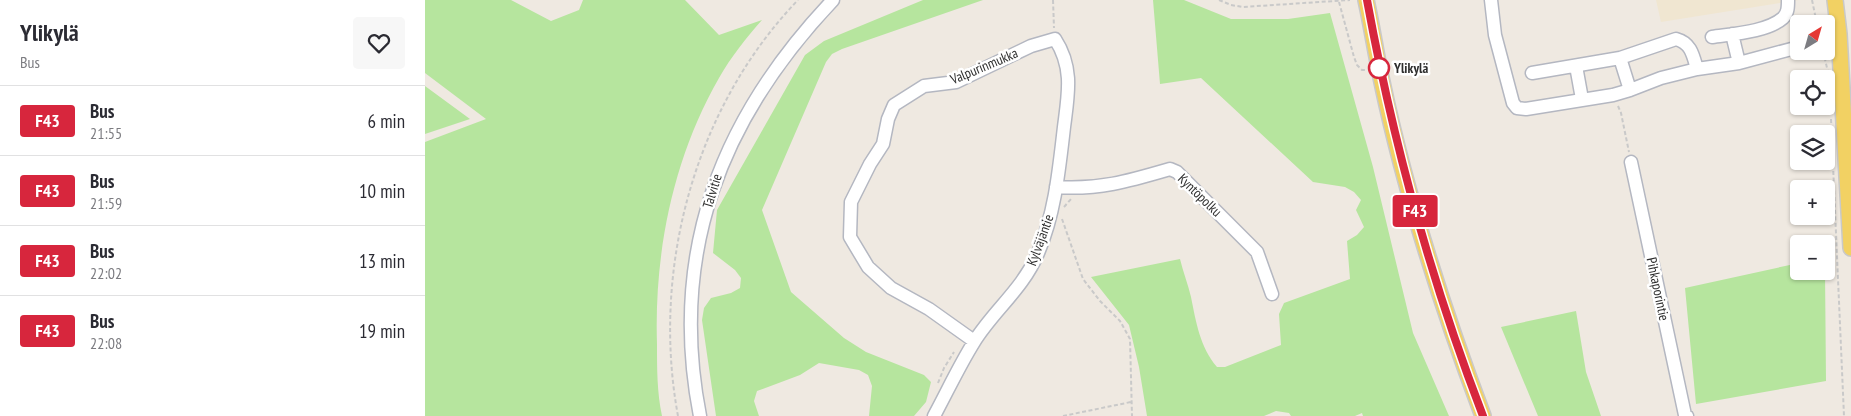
<!DOCTYPE html>
<meta charset="utf-8">
<style>
body{margin:0;font-family:"PT Sans Narrow",sans-serif;background:#f7f7f7;color:#2b2b33;height:100vh;display:flex;flex-direction:column;font-size:19px;white-space:nowrap}
*{box-sizing:border-box;margin:0}
p{font-size:16px;color:#7c7c81}
.icon{flex:none;width:28px;height:28px;fill:none;stroke:currentColor;stroke-width:2;stroke-linecap:round;stroke-linejoin:round}
.map{position:relative;flex:1;overflow:hidden}
.panel{display:flex;flex-direction:column;background:#fff;width:425px}
.panel>*{flex:none}
.badge{padding:0 10px;border-radius:4px;font-size:18px;line-height:32px}
.needle{width:32px;rotate:37deg}
.tools{position:absolute;left:1365px;top:15px;display:grid;gap:10px}
.tools a{display:grid;place-items:center;width:45px;height:45px;border-radius:5px;background:#fff;box-shadow:0 1px 4px #0004;font-size:25px}
.map>.badge{position:absolute;translate:-50% -50%;box-shadow:0 0 0 2px #fff}
.round{display:grid;place-items:center;flex:none;width:52px;height:52px;border-radius:5px;background:#f7f7f7}
.overview{display:flex;align-items:center;justify-content:space-between;height:85px;padding:0 20px}
h1{font-size:24px;font-weight:600;line-height:38px}
ul{padding:0;list-style:none}
li{display:flex;align-items:center;gap:15px;height:70px;padding:0 20px;border-top:1px solid #e1e1e2}
li div{flex:1}
li b{display:block;font-size:19px}
li em{font-style:normal}
li .badge{min-width:55px;font-weight:700;text-align:center}
main{display:flex;flex:1;min-height:0}
.map>svg:first-child{display:block}
</style>
<main>
<section class="panel">
<div class="overview"><div><h1>Ylikylä</h1><p>Bus</p></div><a class="round"><svg class="icon" aria-label="heart" viewBox="0 0 24 24"><path d="M12 20l-8-8c-3-5 5-10 8-4 3-6 11-1 8 4z"/></svg></a></div>
<ul>
<li><span class="badge" style="background:#d7263d;color:#fff">F43</span><div><b>Bus</b><p>21:55</p></div><em>6 min</em></li>
<li><span class="badge" style="background:#d7263d;color:#fff">F43</span><div><b>Bus</b><p>21:59</p></div><em>10 min</em></li>
<li><span class="badge" style="background:#d7263d;color:#fff">F43</span><div><b>Bus</b><p>22:02</p></div><em>13 min</em></li>
<li><span class="badge" style="background:#d7263d;color:#fff">F43</span><div><b>Bus</b><p>22:08</p></div><em>19 min</em></li>
</ul>
</section>
<div class="map">
<svg width="1426" height="416" viewBox="0 0 1426 416">
<rect width="100%" height="100%" fill="#efe9e1"/>
<!-- education -->
<path fill="#f0e6d1" d="M1231,0h143l-138,22z"/>
<!-- green -->
<path fill="#b6e59e" d="M0,0h86l40,21 28,-11 4,-10h102l34,35 43,-15c-16,18 -31,37 -43,58 -46,80 -65,175 -62,266 0,25 0,48 5,72h-237v-274l61,-23 -61,-46z
M498,0h60l-141,49 -10,5 -6,8 -64,148 29,82 53,46 22,14 58,23 7,7 -5,20 -12,14h-45l3,-30 -4,-11 -9,-5 -40,-7 -19,12 -43,16 -3,10 5,15h-43l-14,-96 2,-12 7,-10 20,-5 9,-5 1,-10 -6,-8 -22,-17 4,-43 88,-155 19,-14z
M728,0h31l47,19h57l42,-6 43,154 40,166 36,83h-86l-1,-3 -7,3h-64l-2,-3 -13,-2 -12,5h-117l-8,-49 -10,-42 -38,-48 89,-18c3,13 8,25 11,38 5,25 9,50 26,70h8l56,-22 -2,-31 5,-11 66,-24 -3,-38 10,-6 7,-8 -8,-17 5,-10 -7,-8 -9,-5 -32,-5 -112,-104 -41,6z
M0,86l45,33 -45,15z
M1374,263v8h26l1,110 -130,23 -11,-116z
M1151,311l10,61 15,44h-63l-37,-89z"/>
<g fill="none" stroke-linecap="round" stroke-linejoin="round">
<!-- minor casing -->
<g stroke="#b4b7c1" stroke-width="15">
<path id="minor" d="M1066,0l4,35 18,68 4,5 9,1 87,-14 17,-5 31,-12 36,-9 42,-6 60,-16
M1307,34l7,29
M1287,37c20,-3 55,-5 71,-19 5,-5 5,-11 5,-18
M1401,37l13,-3
M1195,58l10,32
M1151,66l6,33
M1107,73l88,-15 56,-19c15,4 17,16 21,30
M1206,162l54,253 2,1
M631,187c43,3 73,-6 114,-18l7,3 80,80 15,42
M275,416c-32,-163 21,-298 133,-416
M509,416c13,-24 25,-50 40,-74 19,-31 49,-53 64,-89 17,-40 21,-83 26,-126 4,-32 10,-59 -9,-88l-24,7 -75,36 -32,4 -30,19 -6,14 -5,25 -13,20 -19,38 -1,35 18,30 23,21 38,21 45,32"/>
</g>
<!-- major casing -->
<g stroke="#c9c9c9" stroke-width="18">
<path id="major" d="M941,0c6,27 10,55 16,82 24,114 60,225 101,334
M1410,0l4,34 12,214"/>
</g>
<!-- path -->
<path stroke="#c9c9c9" stroke-width="2" stroke-dasharray="4 2.5" stroke-linecap="butt" d="M628,0l1,28
M794,0l12,5 12,2 107,-7
M1387,0l5,24
M914,2l15,55 3,8 5,5h5
M1398,51l5,21
M1193,106l3,7 8,39
M1406,119l13,297
M639,207l7,-8
M637,219l21,60 17,22 20,20 10,18 2,77
M513,383l6,-15 10,-16
M253,416c-27,-146 16,-308 120,-416
M638,416l68,-14"/>
<!-- minor -->
<use href="#minor" stroke="#fff" stroke-width="12"/>
<!-- major -->
<use href="#major" stroke="#f2d163" stroke-width="15"/>
</g>
<g fill="none" stroke-linecap="round" stroke-linejoin="round">
<!-- line casing -->
<g stroke="#fff" stroke-width="11">
<path id="line" d="M942,0c26,142 64,281 116,416"/>
</g>
<!-- line -->
<use href="#line" stroke="#d7263d" stroke-width="8"/>
</g>
<!-- markers -->
<circle fill="#fff" stroke="#d7263d" stroke-width="2.5" cx="954" cy="68" r="10"/>
<g text-anchor="middle" stroke-width="5" stroke-linejoin="round" paint-order="stroke">
<!-- street labels -->
<g font-size="14" fill="#2e2e2e" stroke="#fff">
<text transform="translate(559 66) rotate(-23)" y="5">Valpurinmukka</text>
<text transform="translate(287 191) rotate(-73)" y="5">Talvitie</text>
<text transform="translate(775 195) rotate(44)" y="5">Kyntöpolku</text>
<text transform="translate(615 240) rotate(-70)" y="5">Kylväjäntie</text>
<text transform="translate(1233 289) rotate(78)" y="5">Pihkaporintie</text>
</g>
<!-- stop labels -->
<g font-size="14" font-weight="bold" fill="#2e2e2e" stroke="#fff" text-anchor="start">
<text x="969" y="73">Ylikylä</text>
</g>
</g>
</svg>
<div class="tools">
<a><svg class="needle" viewBox="-14 -14 28 28"><path d="M0-13l5 13h-10z" fill="#e53935"/><path d="M0 13l5-13h-10z" fill="#7c7c81"/></svg></a>
<a><svg class="icon" aria-label="locate" viewBox="0 0 24 24"><circle cx="12" cy="12" r="6"/><path d="M12 2v4M12 18v4M2 12h4M18 12h4"/></svg></a>
<a><svg class="icon" aria-label="layers" viewBox="0 0 24 24"><path d="M12 4l9 5-9 5-9-5zM3 14l9 5 9-5"/></svg></a>
<a>+</a>
<a>−</a>
</div>
<b class="badge" style="left:990px;top:211px;background:#d7263d;color:#fff">F43</b>
</div>
</main>
